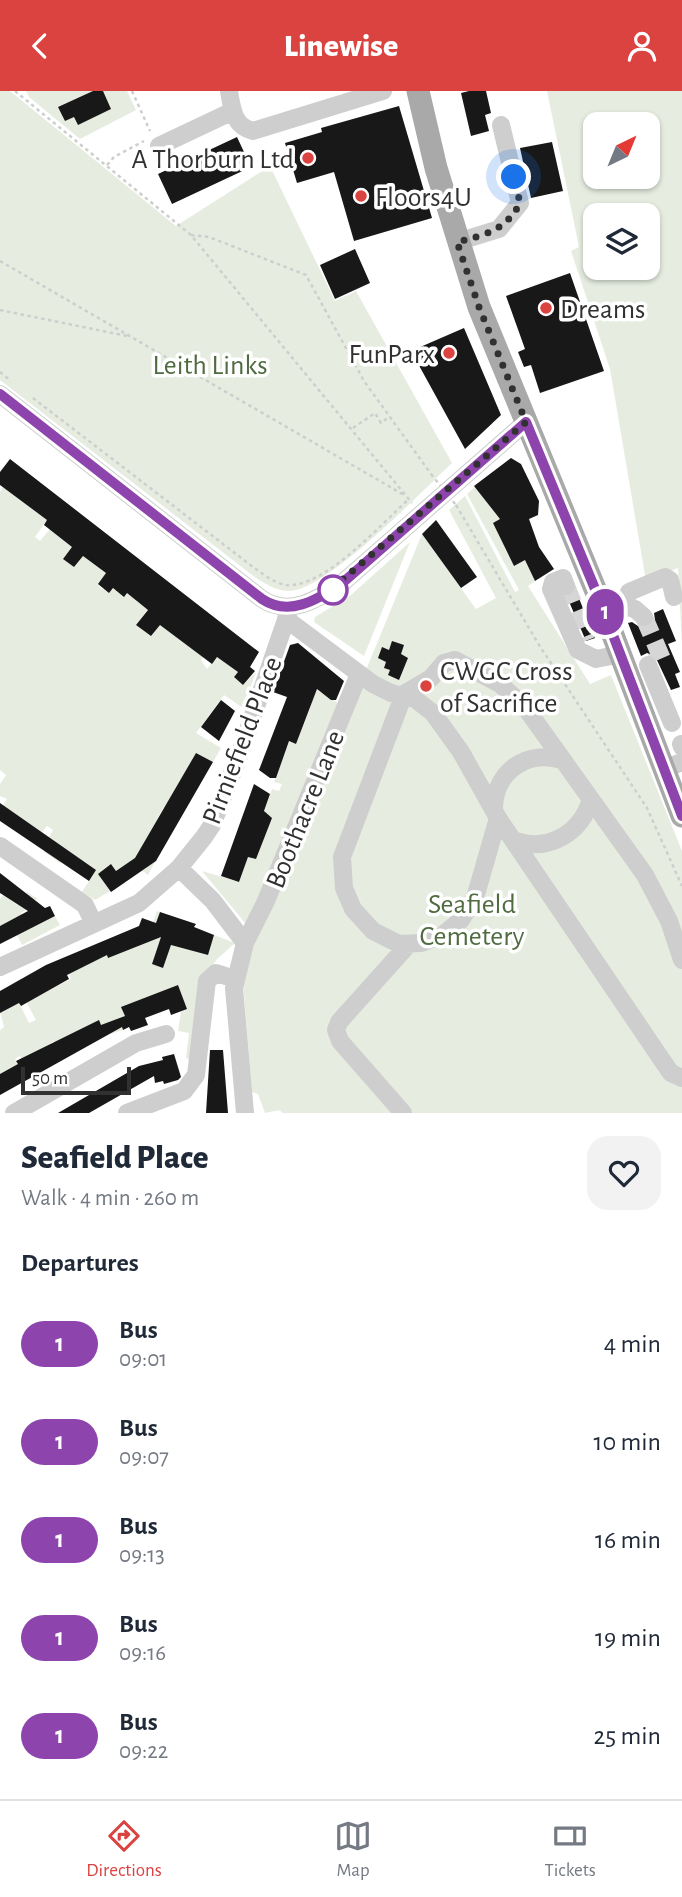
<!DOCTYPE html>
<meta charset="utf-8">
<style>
body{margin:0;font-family:"Alegreya Sans",sans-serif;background:#f2f2f3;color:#1f2937;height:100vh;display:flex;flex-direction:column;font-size:26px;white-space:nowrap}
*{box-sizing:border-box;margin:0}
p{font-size:23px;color:#747a83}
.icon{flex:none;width:38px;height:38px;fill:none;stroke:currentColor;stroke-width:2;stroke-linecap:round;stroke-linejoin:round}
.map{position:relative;height:1022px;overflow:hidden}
.drawer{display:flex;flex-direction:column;background:#fff;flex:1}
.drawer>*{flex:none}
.badge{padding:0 14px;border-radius:23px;font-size:24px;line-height:46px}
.needle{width:46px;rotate:43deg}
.fabs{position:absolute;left:583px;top:21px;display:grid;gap:14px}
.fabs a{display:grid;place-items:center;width:77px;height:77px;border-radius:14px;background:#fff;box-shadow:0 2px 5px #0004;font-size:35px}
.scale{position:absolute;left:21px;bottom:18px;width:110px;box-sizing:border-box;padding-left:7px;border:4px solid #313131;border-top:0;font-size:19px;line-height:24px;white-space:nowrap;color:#313131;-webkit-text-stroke:5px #fff;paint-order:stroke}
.you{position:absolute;width:35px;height:35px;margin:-18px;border:5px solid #fff;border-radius:50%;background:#1a73e8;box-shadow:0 0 0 10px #1a73e833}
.map>.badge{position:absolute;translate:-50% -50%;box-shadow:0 0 0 4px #fff}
h2{padding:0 21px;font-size:26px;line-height:63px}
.round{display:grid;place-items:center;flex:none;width:74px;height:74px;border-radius:21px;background:#f2f2f3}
.summary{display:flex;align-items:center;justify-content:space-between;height:119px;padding:0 21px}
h1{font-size:33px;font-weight:800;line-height:52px}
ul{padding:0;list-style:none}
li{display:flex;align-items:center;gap:21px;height:98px;padding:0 21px}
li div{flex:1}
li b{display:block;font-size:26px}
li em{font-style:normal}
li .badge{min-width:77px;font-weight:700;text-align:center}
header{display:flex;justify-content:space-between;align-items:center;height:91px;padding:0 21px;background:#db4340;color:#fff;font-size:32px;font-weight:800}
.dock{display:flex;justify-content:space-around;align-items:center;height:98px;border-top:2px solid #e0e1e3;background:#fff;font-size:19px;color:#747a83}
.dock a{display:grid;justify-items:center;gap:4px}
.dock .on{color:#db4340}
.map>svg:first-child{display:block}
</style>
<header><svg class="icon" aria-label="back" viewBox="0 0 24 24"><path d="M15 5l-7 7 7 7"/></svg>Linewise<svg class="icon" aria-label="person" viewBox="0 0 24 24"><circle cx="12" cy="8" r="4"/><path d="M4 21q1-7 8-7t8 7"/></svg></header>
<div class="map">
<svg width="682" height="1022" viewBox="0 0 682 1022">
<rect width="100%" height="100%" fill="#fff"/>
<!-- green -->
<path fill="#e6ede0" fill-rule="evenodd" d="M0,0h10l166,135 94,-60 65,135 21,-10 96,172c-32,30 -122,124 -161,128 -13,1 -25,-7 -35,-13l-256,-198z
M26,0h101l9,19 -56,29 -51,-42z
M547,0h135v555l-4,-78 -32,13 -36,-212 -39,-118 8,-4zM595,33h53v53h-53zM595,124h53v53h-53z
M3,396l44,33 -12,17 5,4 10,-12 23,18 -9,12 10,8 9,-11 23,17 -8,12 4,4 28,1 9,6 -3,5 12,8 -12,16 15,11 17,-22 38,40 -5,6 6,9 10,-12 21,15 -4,5 9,8 13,-13 -13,36 -19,-13 -28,38 25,15 -8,14 -17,-9 -21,38 16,10 -11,16 -17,-9 -21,39 16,9 -10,19 -17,-13 -14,10 -6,-8 -11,13 10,14 -15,9 -13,-8 12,-19 -26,-22 -8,12 -16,-11 9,-12 -4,-3 4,-7 -6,-4 -5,6 -39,-27 4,-6 -7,-3v-12l6,-9 -6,-5v-278z
M475,396l27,11 13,67 10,-5 10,21 -7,5 62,98 21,-9 71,176v262h-400l-2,-3 -15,3 -7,-19 -6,-2 -10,-121 180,-437 54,75 20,-11 -47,-88 16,-14 50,96 4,-2 -52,-96z
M410,451l-46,114 -50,-34 1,-5 36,-22z
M297,586l44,28 -77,190 -18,29 -44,-53 37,11 9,-26 8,3v-26l9,2 6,-17 -8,-3 9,-26 7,2 3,-7 -8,-2 13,-37 -15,-10 24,9 15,-38z
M27,801l11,7 -13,8 1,3 -5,3 3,7 6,-3 5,9 20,-10 5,9 -38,20 -12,-24 -10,5v-27l3,-4 15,10z
M157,820l3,1 -4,12 9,3 -12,37 10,4 8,-24 36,11 7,-20 21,8 -18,16 -11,15 -11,87 -9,-3 3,-25 -11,-2 3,-19 6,-3 -9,-24 -56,23 3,8 -6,2 4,12 -16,5 -9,-15 -37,21v12l-7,-12 -31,20 -3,-5 -5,3 3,5 -18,12v-46l4,-3 -4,-16 19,-8 10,20 7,-3 -19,-35 13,15 41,-21 -2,-5 28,-19 51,-18z"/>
<!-- building -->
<path fill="#181818" d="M93,0h10l8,18 -33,16 -4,-8 -9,4 -7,-14z
M469,0h17l5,22 -6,2 4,16 -18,5 -10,-43z
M399,15l33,112 -78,23 -20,-69 -37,11 -12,-40 37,-11 -1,-4z
M237,46l14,30 -79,37 -14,-30z
M552,51l11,49 -32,7 -11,-50z
M355,158l15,34 -35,16 -15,-34z
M570,182l34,98 -64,22 -9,-28 -7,2 -6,-15 7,-3 -19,-53z
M464,237l37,87 -36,34 -54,-98z
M511,367l10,6 18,37 -1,14 -9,4 10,28 15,22 -19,12 -10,-21 -11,6 -21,-43 7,-4 -26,-33z
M10,368l249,193 -9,15 5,4 -12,14 -9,-8 4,-5 -21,-15 -5,7 -52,-39 -9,11 -15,-11 12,-15 -21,-17 -3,4 -11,-9 -4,5 -11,-9 8,-11 -23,-17 -9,11 -11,-8 9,-12 -28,-22 3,-5 -47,-35v-13z
M436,429l41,57 -16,11 -39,-54z
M576,500l19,47 -9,3 -19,-44z
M663,518l13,32 -8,3 12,28 -5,2 5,13 -9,3 -16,-34 -8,-3 -6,3 -13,-33 4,-1 9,6 7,-1 7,-7 -1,-7z
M392,550l12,4 -3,9 7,4 -9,22 -11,-5 2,-5 -6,-2 2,-6 -8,-4 4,-11 7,3z
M298,552l46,38 -8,19h-5l-14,-11 -21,55 -7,-3 -13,37h-6l-11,-8 28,-73 -14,-5 17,-47z
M221,609l14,11 -16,30 -18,-14z
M196,662l17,9 -57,99 -45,31 -13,-18 13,-10 5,7 19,-13z
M254,693l16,10 -6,17 8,7 -16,41 -8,-2 -9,25 -18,-6z
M0,712l96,67 -7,11 -89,-60z
M0,782l45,35 5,-2 5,10 -55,28v-18l28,-15 -28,-18z
M160,821l36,12 -2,3 20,8 -6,20 -37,-10 -8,23 -11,-4 9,-27 -53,21 -1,-3 -40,20 2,4 -48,27 -2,-3 -19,10v-22l46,-26 93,-39 3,-8 14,5z
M178,894l9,24 -16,6 -2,-6 -24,9 3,7 -17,6 -2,-4 -6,3 -1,-3 -122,68v-21l18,-10 -2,-3 83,-41 2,5 24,-9 -4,-9z
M210,959h13l5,63h-22z
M174,963l7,23 -3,3 -14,4 -1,-3 -8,2 -1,-7 -65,37h-31l81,-47 24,-6 -1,-3z"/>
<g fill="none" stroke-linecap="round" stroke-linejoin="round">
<!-- minor-tunnel -->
<path stroke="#d6d6d6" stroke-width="18" stroke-dasharray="18 9" stroke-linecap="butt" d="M566,495l22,54
M644,526l18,42 -11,4"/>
<!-- path -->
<path stroke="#cecece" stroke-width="2.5" stroke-dasharray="3.5 3.5" stroke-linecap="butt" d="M15,0l176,144 221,268
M132,0l18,40
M107,74l7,-8 30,-16
M191,144l18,2 97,38 58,106 67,93
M0,170l404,234
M0,219l127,26
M0,281l11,9
M33,307l220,169c10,7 21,16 33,18 38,4 96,-62 123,-86
M353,337l22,-15 6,10 8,-6
M456,414l83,140 108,163 35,78"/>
<!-- minor -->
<path stroke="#cecece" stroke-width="18" d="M229,0c3,17 4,35 24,40l130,-40
M159,55l74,-35
M457,151l42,-13 21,-26 -19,-78
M0,303l262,205c27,18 54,1 78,-14l186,-163
M566,495l-3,-8 -10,4 -2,7 27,61 18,9 25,-5
M614,513l21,5 9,8
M624,516l5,-15 36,-15 5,3 4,17
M286,528l87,65 18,9 24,6 18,14 28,39 37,66 166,245 7,10 11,5
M648,574l24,58
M681,653l1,3
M664,678l18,-7
M494,719c0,-39 34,-62 70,-49
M498,727l-23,80 -14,22 -18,15 -22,8 -22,1 -26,-13 -20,-22 -9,-21 -2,-31 62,-163 27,-16 13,-15 11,-3 45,24 25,23 120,168 24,46 13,39
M513,749c34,13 68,-6 78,-41
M0,755l85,59 8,17
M179,777l34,33 32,42 -11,45 11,125
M245,852l21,-42 93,-227
M0,876l139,-64 40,-35 25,-31 8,-12 27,-69 50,-145
M14,1022l122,-70 30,-9
M127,1022l57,-22 12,-16 11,-94 9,-8 19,6
M403,1022l-63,-72 -4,-11 3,-8 68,-76"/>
<!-- major -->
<path stroke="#a9a9a9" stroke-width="23" d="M418,0l18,77 43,139 121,294 82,215"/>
<!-- path-bridge -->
<path stroke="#cecece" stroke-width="2.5" stroke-dasharray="3.5 3.5" stroke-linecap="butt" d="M431,383l25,31"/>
</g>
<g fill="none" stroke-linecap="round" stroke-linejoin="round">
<!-- line casing -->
<g stroke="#fff" stroke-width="16">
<path id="line" d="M0,303l262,205c27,18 54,1 78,-14l186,-163 74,179 82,215"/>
</g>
<!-- line -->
<use href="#line" stroke="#8e44ad" stroke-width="10"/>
<!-- walk -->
<path stroke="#313131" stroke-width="7" stroke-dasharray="0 12.6" d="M333,499l-5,2 198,-170 -47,-115 -22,-65c28,-7 49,-12 63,-39l-6,-26"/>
</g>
<!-- markers -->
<g fill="#db4340" stroke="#fff" stroke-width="2.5">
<circle cx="308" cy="67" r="7"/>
<circle cx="361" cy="105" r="7"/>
<circle cx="546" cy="217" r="7"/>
<circle cx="449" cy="262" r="7"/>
<circle cx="426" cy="595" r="7"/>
</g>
<circle fill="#fff" stroke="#8e44ad" stroke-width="3.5" cx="333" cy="499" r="14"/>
<g text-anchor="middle" stroke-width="7" stroke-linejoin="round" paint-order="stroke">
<!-- poi labels -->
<g font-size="28" fill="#313131" stroke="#fff" text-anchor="start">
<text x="294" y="77" text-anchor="end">A Thorburn Ltd</text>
<text x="375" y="115">Floors4U</text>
<text x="560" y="227">Dreams</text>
<text x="435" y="272" text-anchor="end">FunParx</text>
<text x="440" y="589">CWGC Cross<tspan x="440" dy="32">of Sacrifice</tspan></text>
</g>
<!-- park labels -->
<g font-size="28" fill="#506b40" stroke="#fff">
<text x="210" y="283">Leith Links</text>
<text x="472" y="822">Seafield<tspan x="472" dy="32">Cemetery</tspan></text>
</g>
<!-- street labels -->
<g font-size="28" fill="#313131" stroke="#fff">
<text transform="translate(241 649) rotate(-69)" y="10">Pirniefield Place</text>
<text transform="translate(304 718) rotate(-68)" y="10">Boothacre Lane</text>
</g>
</g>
</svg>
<div class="fabs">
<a><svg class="needle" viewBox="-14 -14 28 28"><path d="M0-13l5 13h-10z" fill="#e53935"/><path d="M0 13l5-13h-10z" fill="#747a83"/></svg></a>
<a><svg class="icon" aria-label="layers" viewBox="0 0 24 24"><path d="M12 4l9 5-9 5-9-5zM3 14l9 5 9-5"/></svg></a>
</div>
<div class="scale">50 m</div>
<div class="you" style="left:514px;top:86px"></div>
<b class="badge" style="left:605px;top:521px;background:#8e44ad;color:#fff">1</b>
</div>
<section class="drawer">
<div class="summary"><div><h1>Seafield Place</h1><p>Walk · 4 min · 260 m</p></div><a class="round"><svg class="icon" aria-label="heart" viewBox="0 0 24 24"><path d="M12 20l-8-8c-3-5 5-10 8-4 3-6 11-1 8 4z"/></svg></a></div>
<h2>Departures</h2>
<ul>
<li><span class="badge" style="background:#8e44ad;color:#fff">1</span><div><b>Bus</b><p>09:01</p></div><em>4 min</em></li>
<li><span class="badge" style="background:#8e44ad;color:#fff">1</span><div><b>Bus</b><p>09:07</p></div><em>10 min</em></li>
<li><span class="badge" style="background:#8e44ad;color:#fff">1</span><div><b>Bus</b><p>09:13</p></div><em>16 min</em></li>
<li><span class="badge" style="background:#8e44ad;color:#fff">1</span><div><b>Bus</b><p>09:16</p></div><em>19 min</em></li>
<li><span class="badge" style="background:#8e44ad;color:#fff">1</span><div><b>Bus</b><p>09:22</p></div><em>25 min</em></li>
</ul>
</section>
<nav class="dock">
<a class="on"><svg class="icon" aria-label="directions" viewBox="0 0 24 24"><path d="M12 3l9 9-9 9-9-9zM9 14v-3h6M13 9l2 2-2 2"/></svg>Directions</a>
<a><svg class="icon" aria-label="map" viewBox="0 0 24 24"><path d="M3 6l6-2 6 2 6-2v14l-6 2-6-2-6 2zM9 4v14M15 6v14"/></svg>Map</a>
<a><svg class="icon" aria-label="tickets" viewBox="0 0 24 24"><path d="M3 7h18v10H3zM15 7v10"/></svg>Tickets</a>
</nav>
